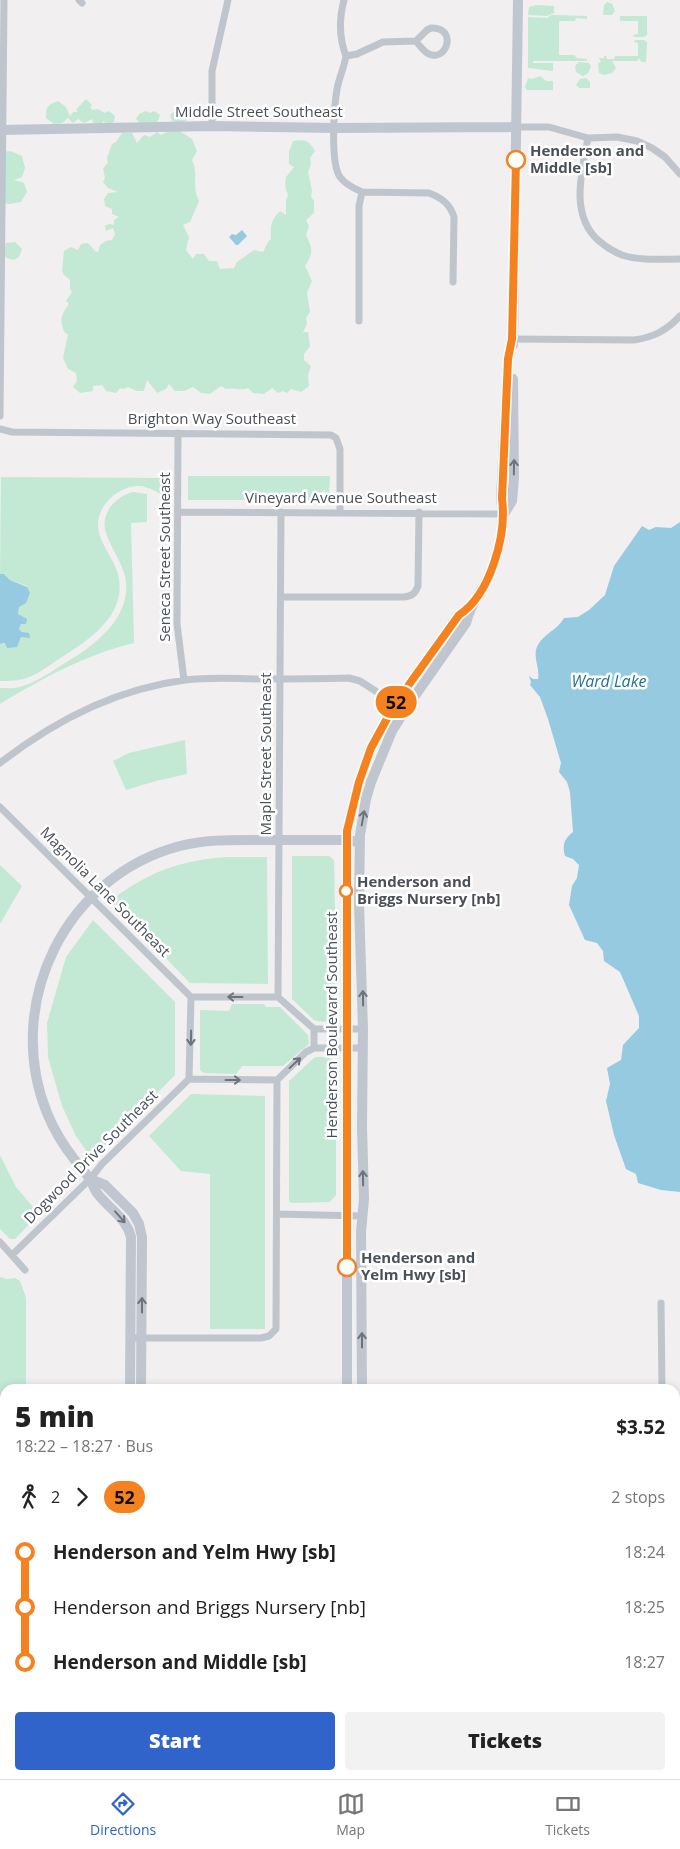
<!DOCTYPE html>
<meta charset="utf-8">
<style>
body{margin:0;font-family:"Open Sans",sans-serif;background:#f2f2f2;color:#222;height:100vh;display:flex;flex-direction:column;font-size:19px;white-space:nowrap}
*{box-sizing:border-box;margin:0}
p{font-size:16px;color:#767676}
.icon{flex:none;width:28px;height:28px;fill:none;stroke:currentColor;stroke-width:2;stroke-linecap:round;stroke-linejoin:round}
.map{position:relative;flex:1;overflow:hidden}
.sheet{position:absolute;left:0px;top:1384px;width:680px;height:396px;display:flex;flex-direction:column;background:#fff;border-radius:15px 15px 0 0;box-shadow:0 2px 8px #0003}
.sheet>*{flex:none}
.badge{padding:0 10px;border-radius:16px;font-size:18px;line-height:32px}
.map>.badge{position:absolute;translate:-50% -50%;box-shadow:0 0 0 2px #fff}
.legs{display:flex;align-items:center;gap:8px;height:55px;padding:0 15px;font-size:16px}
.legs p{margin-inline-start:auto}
.overview{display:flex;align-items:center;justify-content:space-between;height:85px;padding:0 15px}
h1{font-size:28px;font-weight:800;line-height:38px}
.cta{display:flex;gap:10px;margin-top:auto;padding:10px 15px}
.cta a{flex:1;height:58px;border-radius:5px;background:#3064ca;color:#fff;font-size:20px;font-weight:800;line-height:58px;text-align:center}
.cta a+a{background:#f2f2f2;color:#222}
ul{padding:0 15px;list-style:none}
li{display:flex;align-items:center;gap:18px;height:55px;font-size:19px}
li i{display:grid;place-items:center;width:8px;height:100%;margin:0 6px;background:currentColor}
li i::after{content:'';width:12px;height:12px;margin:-6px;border:4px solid;border-radius:50%;background:#fff}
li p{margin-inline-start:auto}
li:first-child i{background:linear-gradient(#0000 50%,currentColor 0)}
li:last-child i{background:linear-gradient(currentColor 50%,#0000 0)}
.dock{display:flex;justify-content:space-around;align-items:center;height:70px;border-top:1px solid #e0e0e0;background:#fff;font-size:14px;color:#767676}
.dock a{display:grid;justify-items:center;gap:2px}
.dock .current{color:#3064ca}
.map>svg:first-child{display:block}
</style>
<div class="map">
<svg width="680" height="1779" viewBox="0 0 680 1779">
<rect width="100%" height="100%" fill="#f1efef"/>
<!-- green -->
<path fill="#c3e9d5" d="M607,2l5,2 3,7 -3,4h-9l1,-10z
M536,5l18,1v7l-7,3 -19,-1 1,-8z
M551,15l36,1v3l-11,-1 -1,3h-16v34h16l1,3 11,1v2h-54v2h20v8l-25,-3v-51l19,1z
M620,16h27v19l-3,2h-10l-1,-2 5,-1v-13h-18z
M635,40h9l3,2 -1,20h-4l-4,-4v3h-26l4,7 -4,5 -8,2 -5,-2 -1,-10 3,-1 -2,-4h5v-2h2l1,3h7l1,-3h23v-13l-4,-1z
M579,62l10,1 2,4 -3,6 -5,3 -7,-4 -1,-6z
M540,76l6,5h7v9h-26l-2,-3 3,-9 4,1z
M586,78l4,4v6h-11l-3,-3 4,-6z
M86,99l6,6 -2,3 3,2 5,-1 7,4 4,-2 6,5 -1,6 -6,3 -5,-4 -1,4 -8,1 -2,-7 -8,4 -6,-4 -5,4 -5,-5 -6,5 -8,1 -8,-6c-1,-11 3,-14 12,-17l8,6 4,9 3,-4h5l-2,-2z
M146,111l4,2 4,-2 6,4 -2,6 -3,2 -13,2 -6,-6 3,-5z
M175,111l5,3 2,-2 7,5 -3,4 -9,2 -5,-2 -2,-6z
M175,128l17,11 5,12 -5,9c7,14 -1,25 7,41l-9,21 -7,3 6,12 -3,13 7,9 3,-5h8l5,7h8l3,8 14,-1 3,-6 17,-12 9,2 5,-10 3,-3c-1,-12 0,-19 9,-28l6,4v-14l2,-6 -3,-9 1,-9 8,-10 -5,-3v-12l4,-11c11,-2 16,-1 22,10l-5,7 1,6 -3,8 4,18 -1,7 3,4v12l-8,7 3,6 -3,9c7,13 7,19 -1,31l7,15 -5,12 3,19 -4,6 1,6 -4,8h5l2,14 -6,8v6l7,6 -3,9 1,11 -8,6 -10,-3 -4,4 -4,-2 -5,2 -6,-5 -8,6 -11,-1 -5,-5c-7,3 -13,-1 -22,1l-5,-3 -11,8 -9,-1 -8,-6 -9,4h-9l-6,-7 -3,5 -9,4 -10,-13 -3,11h-7l-9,-4 -5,2 -3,-1 -4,5 -10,-2 -4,-6 -9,1v5l-13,2 -7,-6 4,-6 -1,-8 -8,-4 -5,-11 5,-24 -3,-1c-6,-11 -4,-19 4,-29l-3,-3 6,-9 -2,-3v-9l-6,-5 -2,-4 2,-20 7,-4 7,3 3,-6 7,-1 7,8 3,1 2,-7 6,-4 6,-1 3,-6 -2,-6 -7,3 -1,-5 4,-2 5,1v-5l5,-3 -7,-3v-5l-7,-3 -1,-7 4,-6 10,-1 -10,-4 -5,-6 2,-4 -2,-10 5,-5 -1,-5 5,-14 4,-2 6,-9h10l5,10 7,-8 6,2 7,-5 4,3z
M10,151l12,5 3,12 -3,9 -8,3 10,3 3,9 -6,10 -12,2 -9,-2v-20l6,-2 -6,-2v-26z
M15,242l7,7 -3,8 -5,3 -8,-2 -2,-7 2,-8z
M188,476h142l-1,21 -3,-2 -2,-5 -4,4 4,2 3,4h-139z
M1,477l164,1v18c-8,-4 -16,-9 -25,-10 -19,-1 -41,17 -42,37 -1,20 18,36 21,56 6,39 -32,62 -60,80 -11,7 -23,17 -36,20 -7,2 -16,2 -23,2v-37c10,-1 19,-2 22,-12l-3,-3 2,-5 -3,-10 1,-7 3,-2 5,-19 -17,-6 -6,-6h-4z
M133,492l14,2v28l-16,1 3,120c-47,11 -93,36 -134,61v-16c8,0 16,1 23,-2 13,-4 25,-12 37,-20 30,-18 70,-44 66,-85 -2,-20 -25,-44 -21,-61 2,-14 15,-25 28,-28z
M185,740l2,34 -31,7 -30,9 -13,-29 16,-8z
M292,856h37l5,4 3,156c-7,6 -14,7 -23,4l-22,-21z
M226,857h41l1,127 -78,-1 -80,-82c39,-29 67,-40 116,-44z
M0,865l22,21 -22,38z
M93,920l82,82v73l-83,84 -16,-23 -14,-30 -14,-49 -1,-34 19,-66z
M232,1004h32l2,3h14l28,28 1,9 -26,22h-41l-6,8 -32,-1 -4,-3v-60l29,1z
M315,1057h13l8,6v132l-6,7 -39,1 -2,-2v-120z
M191,1094l74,2v233h-55v-155l-29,-3 -32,-35z
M0,1155l16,32 23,27 -24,25h-5l-10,-10z
M0,1277l7,2 8,-1 5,3 6,17v91h-21v66h-5z"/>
<!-- water -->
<path fill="#95cae1" d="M242,230l5,6 -9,9h-2l-7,-8 3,-3 4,1z
M680,522v670l-19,-2 -23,-7 -2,-9 -10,-5 -12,-34 -8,-34 4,-17 -3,-16 14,-8 2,-15 16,-17v-12l-19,-44 -16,-11 -1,-10 -6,-8 -12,-3 -16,-35 3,-19 5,-8 2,-13 -6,-6 -8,-3c-3,-11 -1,-17 8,-24l-3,-40 -3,-10 -8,-10 2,-9 -13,-44 -8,-22 -10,-12 1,-3 -2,-6 4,3h5c2,-10 -4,-19 -2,-29 4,-15 21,-19 28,-32l14,-1 11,-7 16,-15 9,-29 28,-40 7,4 7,-3 15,1z
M0,574h4l6,6 17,7 3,6 -4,10 -7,4 -1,7 9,5 -1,5h-5l-2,5 3,3 7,1 1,5 -9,-1 -4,10 -10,1 -2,-5 -5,1z"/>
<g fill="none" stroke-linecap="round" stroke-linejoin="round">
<!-- street -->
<path stroke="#bfc5cc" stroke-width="7" d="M79,0l3,3
M344,0c-5,19 -5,38 2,56
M431,28c28,-1 15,37 -4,25 -4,-3 -8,-8 -11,-12l11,-11z
M416,41l-33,1 -26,12 -11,2c-2,12 -7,22 -9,33 -3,18 -7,74 3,88 5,7 15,12 22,15l67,1c13,5 21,11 25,24l-1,65
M212,126v-55l16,-71
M517,127h32l39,11 29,-1 20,4 15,7 13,9 15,17
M588,138c-6,33 -19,77 11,103 6,5 15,11 23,14 18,6 39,4 58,4
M359,321v-115l3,-14
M512,339l122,1c20,-3 32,-9 46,-24
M0,416l4,-416
M0,429l12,3 319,3 5,3 4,11v63
M178,433l-1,191 7,56
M178,512l326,2
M281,597h123c8,-1 11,-3 14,-11l1,-74
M0,763c54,-42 116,-74 185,-83 24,-3 48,-2 72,-1 31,0 61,0 92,-1l11,3 45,29
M0,807l191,190
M191,997h87l36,32v19
M278,997l3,-485
M314,1029h49
M189,1079l88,1 29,-28 8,-4h49
M189,1079l2,-82
M277,1214l85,2
M0,1242l25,28
M12,1255l78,-76 12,-15 87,-85
M661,1303l1,86
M131,1338h130l8,-2 7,-7 1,-249
M0,1550l5,4
M675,1556h5
M0,1575l5,-4
M0,1660l5,3"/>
<!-- secondary -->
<path stroke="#bfc6d0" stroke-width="10" d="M0,130l212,-4 123,2 182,-1
M513,345l5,-345
M504,514l8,-13 2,-23 -1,-99
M90,1179l15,6 28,28 6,11 3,13 -1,152
M130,1389l1,-152c-5,-20 -22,-28 -34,-44 -3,-4 -4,-9 -7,-13 -4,-8 -11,-14 -16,-21 -11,-14 -20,-29 -27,-46 -44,-109 18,-237 133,-267 27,-7 55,-6 83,-6 27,0 55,0 83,0l14,2
M347,1389v-558l12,-49 12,-34 24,-44 64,-89 11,-7
M362,1389l-1,-157 3,-33 -2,-73 1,-97 -4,-125 1,-69 6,-36 5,-17 21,-51 13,-21 61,-87c4,-17 12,-27 20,-42 13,-24 20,-55 15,-82l7,-140 4,-20
M675,1473h5
M0,1478h5
M346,1779v-4"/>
</g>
<!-- one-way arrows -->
<defs><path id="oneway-shaft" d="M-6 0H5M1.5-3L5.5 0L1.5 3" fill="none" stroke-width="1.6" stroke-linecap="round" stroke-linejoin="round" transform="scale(1.25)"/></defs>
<g stroke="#6c737d">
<use href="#oneway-shaft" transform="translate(514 467) rotate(-89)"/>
<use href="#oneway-shaft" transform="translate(363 818) rotate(-80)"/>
<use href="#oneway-shaft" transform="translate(363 998) rotate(-91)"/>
<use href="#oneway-shaft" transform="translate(363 1178) rotate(-91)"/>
<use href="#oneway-shaft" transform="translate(120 1217) rotate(49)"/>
<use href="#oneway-shaft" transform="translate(142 1305) rotate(-90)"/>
<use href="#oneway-shaft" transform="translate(362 1340) rotate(-90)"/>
</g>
<g stroke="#6c737c">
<use href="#oneway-shaft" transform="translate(235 997) rotate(180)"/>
<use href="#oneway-shaft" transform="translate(191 1038) rotate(91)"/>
<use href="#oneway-shaft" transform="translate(295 1063) rotate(-43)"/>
<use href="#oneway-shaft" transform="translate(233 1080)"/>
</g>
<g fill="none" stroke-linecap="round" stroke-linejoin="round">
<!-- line-1 casing -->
<g stroke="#fff" stroke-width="11">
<path id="line-1" d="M347,1267v-436l12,-49 12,-34 24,-44 64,-89c31,-20 48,-80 43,-116l6,-140 4,-20 4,-179"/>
</g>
<!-- line-1 -->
<use href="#line-1" stroke="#f58220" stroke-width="8"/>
</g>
<!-- markers -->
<g fill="#fff" stroke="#f58220" stroke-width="2.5">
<circle cx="516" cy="160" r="9"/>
<circle cx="346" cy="891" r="6"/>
<circle cx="347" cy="1267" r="9"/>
</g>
<g text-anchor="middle" stroke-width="5" stroke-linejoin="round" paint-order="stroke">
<!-- street labels -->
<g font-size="15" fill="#49505a" stroke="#fff">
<text x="259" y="117">Middle Street Southeast</text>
<text x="212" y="424">Brighton Way Southeast</text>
<text x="341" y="503">Vineyard Avenue Southeast</text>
<text transform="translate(165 557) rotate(-90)" y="5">Seneca Street Southeast</text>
<text transform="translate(266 754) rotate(-90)" y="5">Maple Street Southeast</text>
<text transform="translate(105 892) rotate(45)" y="5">Magnolia Lane Southeast</text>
<text transform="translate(332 1025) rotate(-90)" y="5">Henderson Boulevard Southeast</text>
<text transform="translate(91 1157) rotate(-45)" y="5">Dogwood Drive Southeast</text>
</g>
<!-- stop labels -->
<g font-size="15" font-weight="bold" fill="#49505a" stroke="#fff" text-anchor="start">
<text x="530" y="156">Henderson and<tspan x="530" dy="17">Middle [sb]</tspan></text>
<text x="357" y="887">Henderson and<tspan x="357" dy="17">Briggs Nursery [nb]</tspan></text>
<text x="361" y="1263">Henderson and<tspan x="361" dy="17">Yelm Hwy [sb]</tspan></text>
</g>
<!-- water labels -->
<g font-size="16" font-style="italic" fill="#1e7398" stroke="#fff">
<text x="609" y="687">Ward Lake</text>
</g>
</g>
</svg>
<b class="badge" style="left:396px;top:702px;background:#f58220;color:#111">52</b>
<section class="sheet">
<div class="overview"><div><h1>5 min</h1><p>18:22 – 18:27 · Bus</p></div><b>$3.52</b></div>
<div class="legs"><svg class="icon" aria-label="walk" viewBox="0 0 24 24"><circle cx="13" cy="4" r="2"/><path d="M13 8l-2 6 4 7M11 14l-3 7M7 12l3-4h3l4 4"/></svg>2<svg class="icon" aria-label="forward" viewBox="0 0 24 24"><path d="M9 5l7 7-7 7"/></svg><b class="badge" style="background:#f58220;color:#111">52</b><p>2 stops</p></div>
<ul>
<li><i style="color:#f58220"></i><b>Henderson and Yelm Hwy [sb]</b><p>18:24</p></li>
<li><i style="color:#f58220"></i><span>Henderson and Briggs Nursery [nb]</span><p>18:25</p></li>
<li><i style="color:#f58220"></i><b>Henderson and Middle [sb]</b><p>18:27</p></li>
</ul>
<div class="cta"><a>Start</a><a>Tickets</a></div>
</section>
</div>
<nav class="dock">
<a class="current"><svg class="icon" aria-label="directions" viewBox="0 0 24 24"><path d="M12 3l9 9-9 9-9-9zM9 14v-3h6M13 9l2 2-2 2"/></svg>Directions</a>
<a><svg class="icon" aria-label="map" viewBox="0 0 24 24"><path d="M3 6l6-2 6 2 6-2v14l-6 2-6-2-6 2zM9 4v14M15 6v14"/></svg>Map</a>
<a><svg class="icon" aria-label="tickets" viewBox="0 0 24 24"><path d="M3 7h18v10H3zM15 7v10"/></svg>Tickets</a>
</nav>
